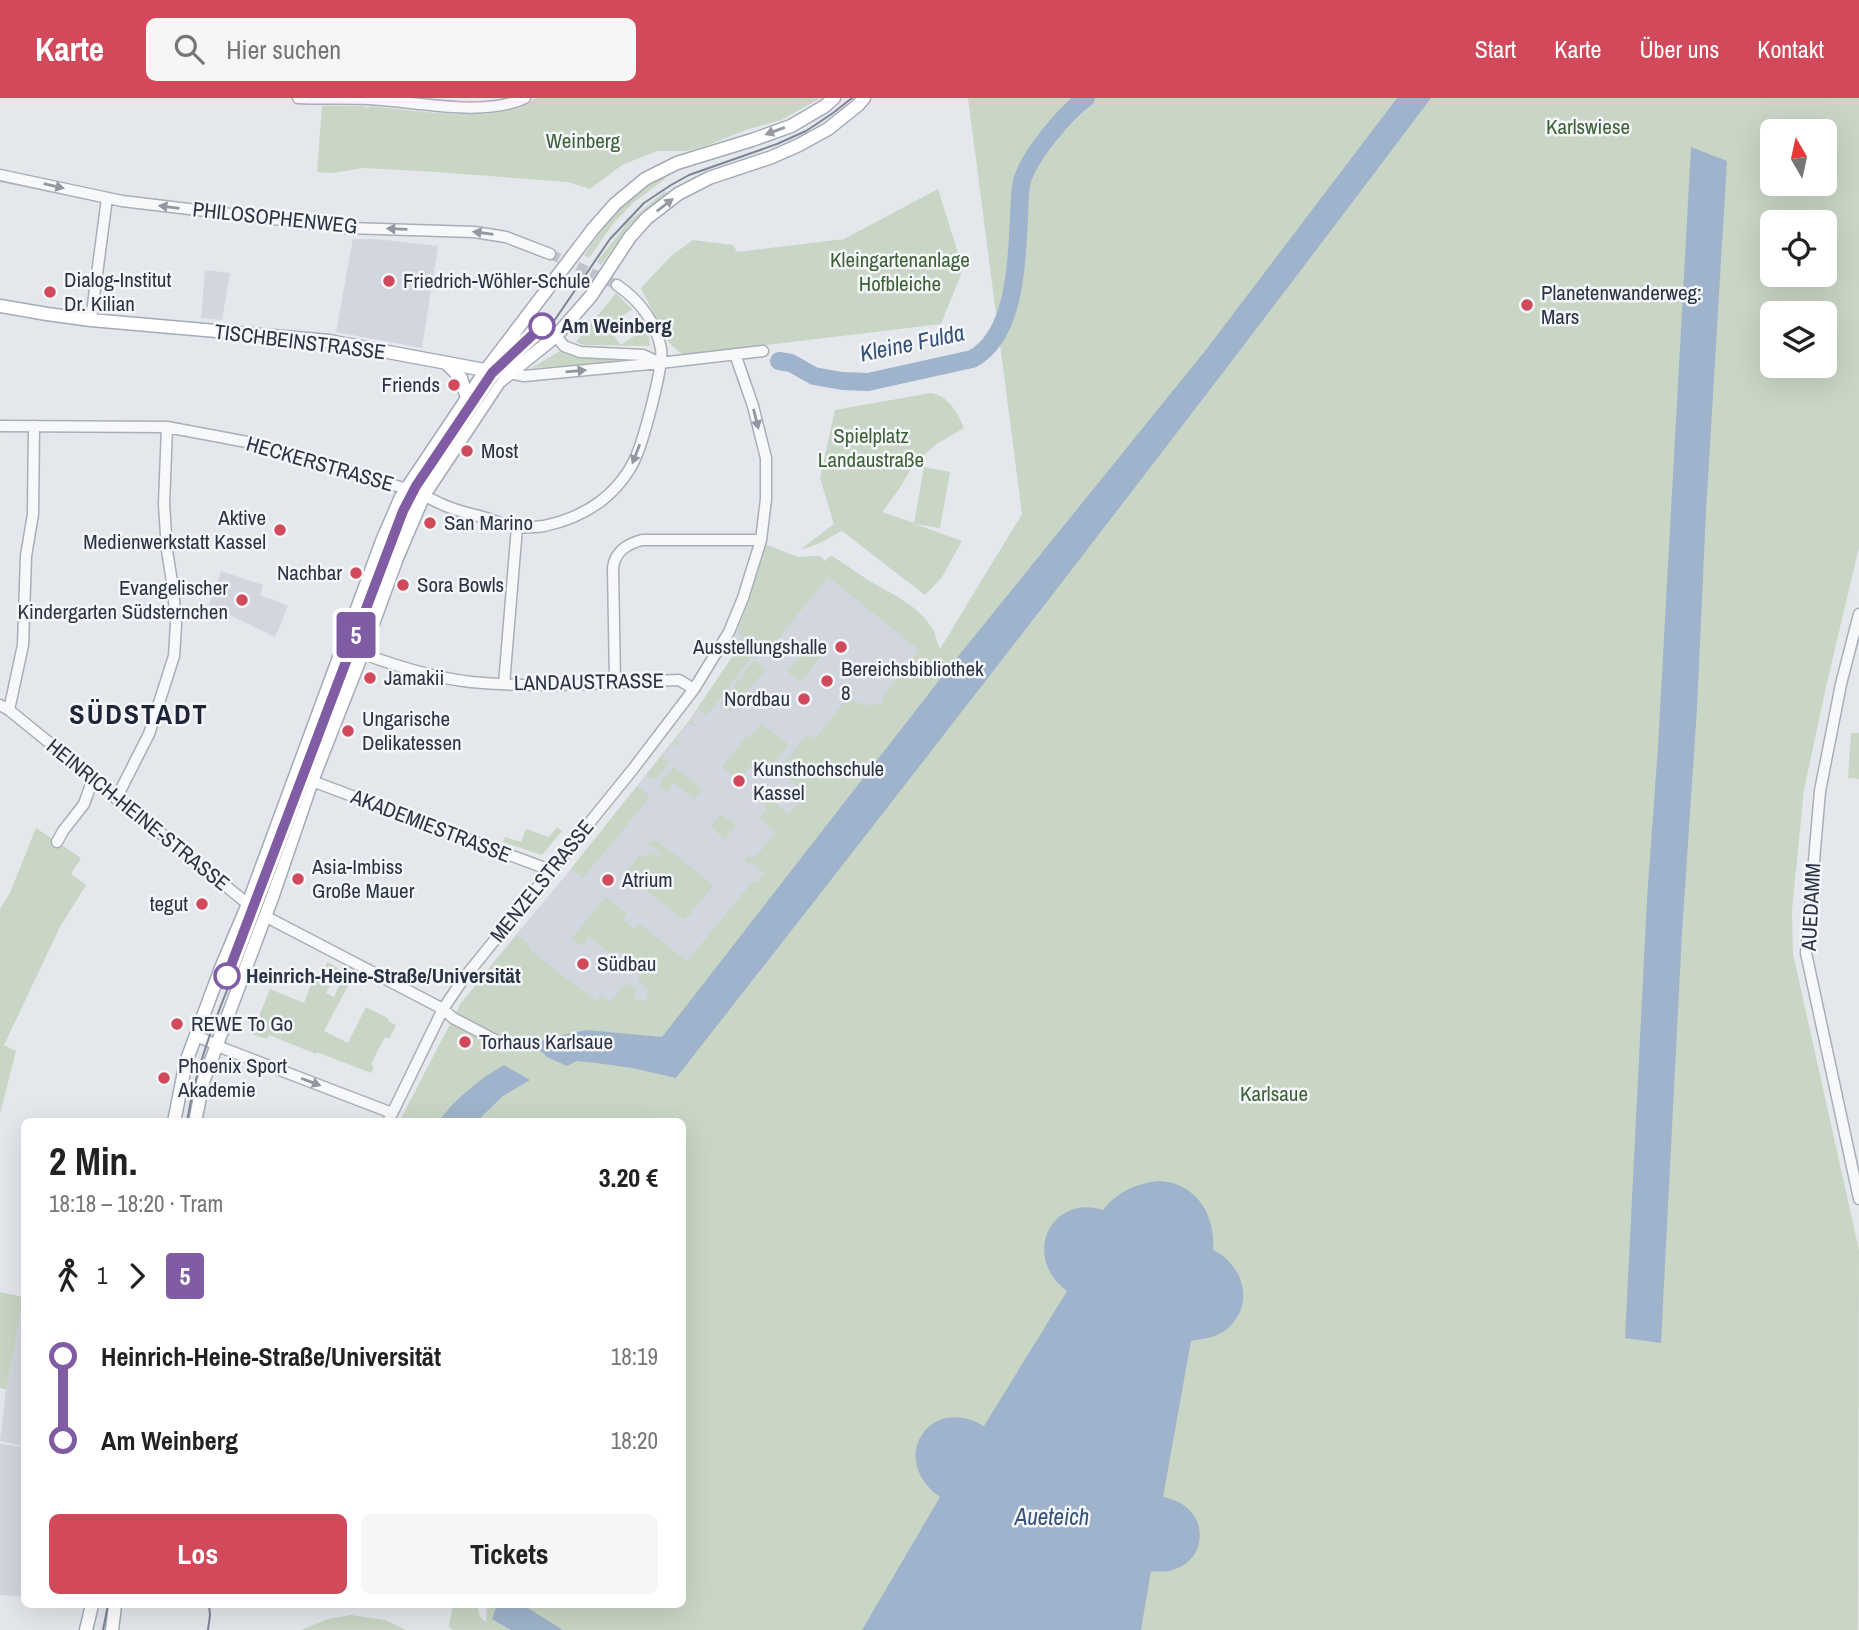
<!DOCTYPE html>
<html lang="de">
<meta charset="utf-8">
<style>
body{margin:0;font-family:"Archivo Narrow",sans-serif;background:#f6f6f6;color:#222;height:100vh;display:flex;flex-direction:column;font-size:26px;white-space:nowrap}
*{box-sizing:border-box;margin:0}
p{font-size:23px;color:#767676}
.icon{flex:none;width:38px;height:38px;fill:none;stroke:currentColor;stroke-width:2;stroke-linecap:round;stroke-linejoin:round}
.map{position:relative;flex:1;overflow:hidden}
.details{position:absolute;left:21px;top:1020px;width:665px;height:490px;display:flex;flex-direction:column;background:#fff;border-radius:10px;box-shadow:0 7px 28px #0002}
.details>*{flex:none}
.badge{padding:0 14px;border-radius:5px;font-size:24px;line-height:46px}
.needle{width:46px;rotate:351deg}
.buttons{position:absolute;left:1760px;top:21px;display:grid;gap:14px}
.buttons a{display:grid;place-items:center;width:77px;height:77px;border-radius:10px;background:#fff;box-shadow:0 7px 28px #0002;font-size:35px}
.map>.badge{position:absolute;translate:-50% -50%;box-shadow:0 0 0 4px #fff}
.legs{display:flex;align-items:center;gap:10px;height:77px;padding:0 28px;font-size:23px}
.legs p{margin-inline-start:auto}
.head{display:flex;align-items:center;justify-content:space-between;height:119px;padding:0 28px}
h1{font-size:38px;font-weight:700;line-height:52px}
.primary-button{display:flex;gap:14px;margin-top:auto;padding:14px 28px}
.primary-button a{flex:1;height:80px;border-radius:10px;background:#d1495b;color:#fff;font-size:28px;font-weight:700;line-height:80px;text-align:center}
.primary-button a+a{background:#f6f6f6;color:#222}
ul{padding:0 28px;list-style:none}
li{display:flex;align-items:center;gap:24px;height:84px;font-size:26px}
li i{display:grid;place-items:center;width:10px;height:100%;margin:0 9px;background:currentColor}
li i::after{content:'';width:18px;height:18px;margin:-9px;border:5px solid;border-radius:50%;background:#fff}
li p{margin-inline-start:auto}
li:first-child i{background:linear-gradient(#0000 50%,currentColor 0)}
li:last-child i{background:linear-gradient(currentColor 50%,#0000 0)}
header{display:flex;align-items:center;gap:42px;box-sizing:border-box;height:98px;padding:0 35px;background:#d1495b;color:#fff}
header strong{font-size:33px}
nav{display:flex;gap:38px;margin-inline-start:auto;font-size:24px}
.search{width:490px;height:63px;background:#f6f6f6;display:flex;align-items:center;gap:18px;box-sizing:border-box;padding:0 24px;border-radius:10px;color:#767676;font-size:26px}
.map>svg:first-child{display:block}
</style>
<header>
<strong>Karte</strong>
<div class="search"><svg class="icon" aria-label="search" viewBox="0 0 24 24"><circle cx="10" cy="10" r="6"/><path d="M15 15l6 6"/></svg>Hier suchen</div>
<nav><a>Start</a><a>Karte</a><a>Über uns</a><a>Kontakt</a></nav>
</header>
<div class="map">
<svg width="1859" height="1532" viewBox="0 0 1859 1532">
<rect width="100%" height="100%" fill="#e4e7ec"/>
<!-- built -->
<path fill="#d2d6de" d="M353,141h23l62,7 -16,102 -86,-16z
M205,172l25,3 -8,47 -21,-2z
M764,446l34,13 22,-1 7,6 107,73 5,15 -183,233 -105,127 -39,-3 -131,-30 85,-102 123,-154 51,-76 -6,-6 13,-33z
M221,473l42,14 -3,10 28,11 -13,31 -66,-32z
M24,1199v149l-24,-5 6,-52z
M0,1346l24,3v150l-24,-2z"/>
<!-- green -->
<path fill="#c9d6c5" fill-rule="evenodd" d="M535,0h286l-40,22 -35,10 -40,16 -18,5h-31l-35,14 -32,24 -22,-7 -132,-10 -73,-4 -31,5 -15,-1 5,-66h42l2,2 6,-2c39,4 134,20 163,-8z
M968,0h891v449l-33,140 -22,103 -12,120 1,44 66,296 -1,380h-1405l-4,-3 4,-22h24l3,12 6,5 1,-17h195v-483h-283l62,-119 56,-68 11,9 2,6 66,51 5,-6 10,7 15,-19 10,6 -2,10 12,2 2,-13 -11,-8 7,-10 -28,-20 -5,4 -22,-17 -9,9 -9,-7 35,-42 21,17 -4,5 12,11 5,-6 47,37 66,-80 3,2 8,-10 -10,-9 -2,2 -8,-6 5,-6 6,4 21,-26 -17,-14 8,-9 -4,-4 6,-6 20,15 17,-21 -26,-21v-5l27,-32 7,5 33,-41 19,6 16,-1 2,-3 -3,-2 24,-30 12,9 3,-3 -12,-10 11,-15 -91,-73 -63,78 -28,-23 10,-26 17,-62 34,13 22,-1 6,6 1,-4 5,-2c12,7 22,15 33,22 23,15 52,25 67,50 4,6 5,15 8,21l82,-135zM1773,33h52v53h-52zM1773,124h52v53h-52zM1773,215h52v53h-52z
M664,77l1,4 -31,23 -21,22 -24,34 -5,-3c13,-18 26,-38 43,-53 11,-11 24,-19 37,-27z
M938,91l25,80 -22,55 -258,31 -14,-12 -28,-55 30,-32 22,-16 40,5 4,7 107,-13z
M665,93l2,2 -38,33 -28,39 -4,-3 31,-40z
M616,195l16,16 -24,19 13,17 25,-17 3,6 1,12 -66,-1 -8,-3z
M562,252l10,6 60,5 -101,7z
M931,295c18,3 26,19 33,35l-29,17 -22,20 -13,23 -18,24 32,11 10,-56 26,5 -10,56 -25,-4 47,17 -20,36 -17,18 -83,-64c-16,8 -24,15 -41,18l33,-25 -14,-46 15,-68z
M741,546l12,11 -46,60 -9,-5 -7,11 6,6 -8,-4 -14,17 7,6 -1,1 -8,-4 -11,14 7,5 -12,16h-7l-4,-3 43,-54z
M807,549l13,10 -19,25 -13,-10z
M754,562l12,9 -35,42 -11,-7z
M761,626l25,18 1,5 -23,27 -10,-8 -4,1 -11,13 -17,-13 25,-31 3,2z
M1851,635h8v46l-11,-1z
M674,669l28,22 -8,10 -20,-16 -7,8 -8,-6z
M637,688l13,11 -67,81 -12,-9z
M721,716l15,12 -11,13 -15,-12z
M557,729l5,4 -20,24 -39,-13 2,-5 16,5 5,-13 23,8z
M36,730l45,30 -10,16 15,11 -26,42 -56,118 12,6 -16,63v-205l10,-16z
M653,740l61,47 -29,35 -60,-46 15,-20 5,4 6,-7 9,6 2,-3 -14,-10z
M327,864l11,6 -12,25 8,4 8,-17 7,4 -25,47 24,12 18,-36 23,12 -1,2 8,4 -7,14 -4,-2 -14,27 3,3 -3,6 -54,-21 -1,2 -47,-19 -2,4 -15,-5 18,-45 34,14 8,-21h6l2,-2z
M0,1194l24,5 -18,92 -6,-1z
M351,1517l34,5 21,10h-105l27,-11z"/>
<!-- water -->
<path fill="#9fb4cc" d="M1397,0h34c-248,330 -501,656 -755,980l-44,-10 -36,-5 -19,-2 -10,5 -20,-9 -14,-13 19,-7 35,-7 75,7 289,-372 254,-314z
M1691,49l36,14 -21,351 -9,196 -15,225 -21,410 -36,-5 22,-440 11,-151z
M504,967l26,15 -27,16 -27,26h-38c18,-24 40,-42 66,-57z
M1158,1083c38,1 58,34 55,69 33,16 43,59 10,82 -10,6 -21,7 -32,9l-28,156c56,10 45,82 -12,74l-10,59h-279l78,-133c-53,-37 -11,-104 44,-71l83,-135c-47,-35 -15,-98 36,-81 14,-18 32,-26 55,-29z
M497,1507h26l40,25h-52l-19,-11z"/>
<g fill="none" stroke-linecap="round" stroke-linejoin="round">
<!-- river -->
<path stroke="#9fb4cc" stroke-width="18" d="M779,263l12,2 23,13 28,5 26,1 104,-23c44,-23 45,-100 47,-143 1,-12 0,-27 4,-38 8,-24 42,-65 63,-80"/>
<!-- minor-tunnel -->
<path stroke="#bfc3cb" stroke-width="10" stroke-dasharray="10 5" stroke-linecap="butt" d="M550,156l67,31"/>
<!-- minor casing -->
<g stroke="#a9aeb7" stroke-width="13">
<path id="minor" d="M298,0c24,1 47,0 71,1 45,2 115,19 156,-1
M0,77l122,26 226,27 126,4 32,5 44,17
M91,222l16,-122
M556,238l8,10 16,6 63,3 17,8
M508,275l16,3 136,-13 103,-12
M0,328l167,1 80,15 160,47c13,4 25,11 39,17 14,6 31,9 46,14 8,2 17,7 25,7 8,1 19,0 27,-1 28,-6 55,-19 74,-41 5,-6 11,-14 15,-22 9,-16 31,-97 28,-114 -5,-27 -22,-49 -44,-64
M1859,516l-18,70 -21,107 -14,162 53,246
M343,548c40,16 84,31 128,36 67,7 141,0 208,-2l15,9
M615,584l-2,-114c2,-17 14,-24 29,-28h119
M504,586l13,-157
M0,607l9,5 250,203 184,96 10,9 46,24
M9,612l14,-65 3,-89 7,-42 1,-88
M312,683l238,89
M116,701l33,-65 25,-78 2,-32 -3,-35 -6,-39 -3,-46 3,-77
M57,744l6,-11 21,-27 9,-25
M197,938l28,13 167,64
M388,1024l55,-113 21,-31 169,-209 61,-80 35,-57 14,-34 18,-58 5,-41v-41l-13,-52 -18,-52"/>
</g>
<!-- major casing -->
<g stroke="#a3abb8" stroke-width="15">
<path id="major" d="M0,208l47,8 44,6 238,21 161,30
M447,266l14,14 6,20
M174,1024l12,-60 35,-94 27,-64 134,-363 19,-44 85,-127 107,-141 22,-25 30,-25 32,-16 75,-23 39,-14 34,-20 9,-8
M195,1024l8,-40 69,-184 40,-117 50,-127 35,-96 27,-63 75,-113 57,-46 35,-40 39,-59 17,-19 31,-24 31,-16 63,-21 27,-12 29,-16 30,-24 6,-7
M86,1532l6,-25
M112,1532l3,-25"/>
</g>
<!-- minor -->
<use href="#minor" stroke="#f7f8fa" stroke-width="10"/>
<!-- major -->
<use href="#major" stroke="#fff" stroke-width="12"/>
<!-- tram -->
<path stroke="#7d8696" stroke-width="2" d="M187,1024c10,-67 40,-130 65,-193l7,-16 142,-382 18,-38 82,-120 36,-34 17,-18 56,-82 34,-36 27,-18 18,-10 88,-31 29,-13 27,-18 19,-15
M103,1532l5,-25
M208,1532l2,-15 -1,-10"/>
</g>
<!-- one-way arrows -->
<defs><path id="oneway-solid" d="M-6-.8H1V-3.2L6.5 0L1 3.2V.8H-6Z" transform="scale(1.75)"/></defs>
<g fill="#959aa2">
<use href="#oneway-solid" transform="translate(775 33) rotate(160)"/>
<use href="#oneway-solid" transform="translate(665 107) rotate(-38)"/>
</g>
<g fill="#9196a0">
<use href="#oneway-solid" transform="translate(54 88) rotate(13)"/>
<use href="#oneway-solid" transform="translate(169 109) rotate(-173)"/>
<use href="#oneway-solid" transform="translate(397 131) rotate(-178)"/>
<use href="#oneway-solid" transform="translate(483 135) rotate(-172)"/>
<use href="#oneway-solid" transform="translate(576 273) rotate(-5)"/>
<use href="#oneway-solid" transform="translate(756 321) rotate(76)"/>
<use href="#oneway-solid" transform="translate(636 356) rotate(111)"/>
<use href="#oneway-solid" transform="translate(311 984) rotate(21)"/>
</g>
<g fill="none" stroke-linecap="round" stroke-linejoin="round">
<!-- line-1 casing -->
<g stroke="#fff" stroke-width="16">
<path id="line-1" d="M227,878l176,-465 13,-25 76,-113 50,-47"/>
</g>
<!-- line-1 -->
<use href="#line-1" stroke="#7f5ca3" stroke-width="10"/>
</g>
<!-- markers -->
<g fill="#d1495b" stroke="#f4f6f9" stroke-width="2.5">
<circle cx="389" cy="183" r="7"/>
<circle cx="50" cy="194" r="7"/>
<circle cx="1527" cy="207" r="7"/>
<circle cx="454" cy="287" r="7"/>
<circle cx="467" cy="353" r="7"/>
<circle cx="430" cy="425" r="7"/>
<circle cx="280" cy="432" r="7"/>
<circle cx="356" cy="475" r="7"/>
<circle cx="403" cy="487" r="7"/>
<circle cx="242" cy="502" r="7"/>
<circle cx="841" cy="549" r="7"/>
<circle cx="370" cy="580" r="7"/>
<circle cx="827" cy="583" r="7"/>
<circle cx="804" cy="601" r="7"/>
<circle cx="348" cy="633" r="7"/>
<circle cx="739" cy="683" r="7"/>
<circle cx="298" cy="781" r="7"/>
<circle cx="608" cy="782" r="7"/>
<circle cx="202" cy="806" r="7"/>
<circle cx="583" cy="866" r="7"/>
<circle cx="177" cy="926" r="7"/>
<circle cx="465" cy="944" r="7"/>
<circle cx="164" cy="980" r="7"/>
</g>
<g fill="#fff" stroke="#7f5ca3" stroke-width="3.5">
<circle cx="542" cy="228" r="12"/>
<circle cx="227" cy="878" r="12"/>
</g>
<g text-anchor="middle" stroke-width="5" stroke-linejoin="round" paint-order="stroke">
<!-- park labels -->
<g font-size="21" fill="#3f6138" stroke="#f4f6f9">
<text x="1588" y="36">Karlswiese</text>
<text x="583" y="50">Weinberg</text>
<text x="900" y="169">Kleingartenanlage<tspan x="900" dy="24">Hofbleiche</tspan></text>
<text x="871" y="345">Spielplatz<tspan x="871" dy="24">Landaustraße</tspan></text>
<text x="1274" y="1003">Karlsaue</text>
</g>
<!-- street labels -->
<g font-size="21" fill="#2b3445" stroke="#f4f6f9">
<text transform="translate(275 120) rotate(6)" y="7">PHILOSOPHENWEG</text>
<text transform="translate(300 244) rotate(7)" y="7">TISCHBEINSTRASSE</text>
<text transform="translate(320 366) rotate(16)" y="7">HECKERSTRASSE</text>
<text transform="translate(589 584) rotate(-1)" y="7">LANDAUSTRASSE</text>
<text transform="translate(138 717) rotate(39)" y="7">HEINRICH-HEINE-STRASSE</text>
<text transform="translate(431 728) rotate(21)" y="7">AKADEMIESTRASSE</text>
<text transform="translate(542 783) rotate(-51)" y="7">MENZELSTRASSE</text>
<text transform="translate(1811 809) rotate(-87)" y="7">AUEDAMM</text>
</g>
<!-- poi labels -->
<g font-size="21" fill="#2b3445" stroke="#f4f6f9" text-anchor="start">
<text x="64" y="189">Dialog-Institut<tspan x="64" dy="24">Dr. Kilian</tspan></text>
<text x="403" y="190">Friedrich-Wöhler-Schule</text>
<text x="1541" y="202">Planetenwanderweg:<tspan x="1541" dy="24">Mars</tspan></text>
<text x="440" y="294" text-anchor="end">Friends</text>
<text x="481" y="360">Most</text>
<text x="266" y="427" text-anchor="end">Aktive<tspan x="266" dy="24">Medienwerkstatt Kassel</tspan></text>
<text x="444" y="432">San Marino</text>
<text x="342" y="482" text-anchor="end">Nachbar</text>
<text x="417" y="494">Sora Bowls</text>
<text x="228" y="497" text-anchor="end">Evangelischer<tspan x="228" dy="24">Kindergarten Südsternchen</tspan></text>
<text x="827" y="556" text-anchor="end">Ausstellungshalle</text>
<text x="841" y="578">Bereichsbibliothek<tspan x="841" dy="24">8</tspan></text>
<text x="384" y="587">Jamakii</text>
<text x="790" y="608" text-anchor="end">Nordbau</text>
<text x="362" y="628">Ungarische<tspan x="362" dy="24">Delikatessen</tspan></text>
<text x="753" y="678">Kunsthochschule<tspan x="753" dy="24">Kassel</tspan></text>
<text x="312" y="776">Asia-Imbiss<tspan x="312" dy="24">Große Mauer</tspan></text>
<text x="622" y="789">Atrium</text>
<text x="188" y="813" text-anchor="end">tegut</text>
<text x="597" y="873">Südbau</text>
<text x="191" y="933">REWE To Go</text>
<text x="479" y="951">Torhaus Karlsaue</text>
<text x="178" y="975">Phoenix Sport<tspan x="178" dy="24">Akademie</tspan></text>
</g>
<!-- stop labels -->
<g font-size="21" font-weight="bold" fill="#2b3445" stroke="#f4f6f9" text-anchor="start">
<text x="561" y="235">Am Weinberg</text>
<text x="246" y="885">Heinrich-Heine-Straße/Universität</text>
</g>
<!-- water labels -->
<g font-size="23" font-style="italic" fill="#34527a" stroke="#f4f6f9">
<text transform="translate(912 245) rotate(-12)" y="8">Kleine Fulda</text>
<text x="1052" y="1427">Aueteich</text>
</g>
<!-- district labels -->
<g font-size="28" font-weight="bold" letter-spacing="2" fill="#1d2536" stroke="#f4f6f9">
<text x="139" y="626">SÜDSTADT</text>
</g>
</g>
</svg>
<div class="buttons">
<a><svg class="needle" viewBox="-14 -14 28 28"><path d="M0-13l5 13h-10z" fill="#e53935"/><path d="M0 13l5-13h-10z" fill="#767676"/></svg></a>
<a><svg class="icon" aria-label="locate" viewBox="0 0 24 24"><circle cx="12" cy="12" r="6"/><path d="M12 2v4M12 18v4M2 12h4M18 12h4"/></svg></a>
<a><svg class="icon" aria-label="layers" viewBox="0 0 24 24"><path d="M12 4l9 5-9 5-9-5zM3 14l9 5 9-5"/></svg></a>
</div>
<b class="badge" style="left:356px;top:537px;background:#7f5ca3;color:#fff">5</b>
<section class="details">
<div class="head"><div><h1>2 Min.</h1><p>18:18 – 18:20 · Tram</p></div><b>3.20 €</b></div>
<div class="legs"><svg class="icon" aria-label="walk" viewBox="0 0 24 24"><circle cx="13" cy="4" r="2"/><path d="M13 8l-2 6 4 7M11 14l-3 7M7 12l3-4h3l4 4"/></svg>1<svg class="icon" aria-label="forward" viewBox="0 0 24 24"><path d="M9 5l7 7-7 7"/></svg><b class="badge" style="background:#7f5ca3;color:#fff">5</b></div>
<ul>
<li><i style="color:#7f5ca3"></i><b>Heinrich-Heine-Straße/Universität</b><p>18:19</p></li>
<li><i style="color:#7f5ca3"></i><b>Am Weinberg</b><p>18:20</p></li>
</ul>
<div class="primary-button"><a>Los</a><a>Tickets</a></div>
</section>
</div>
